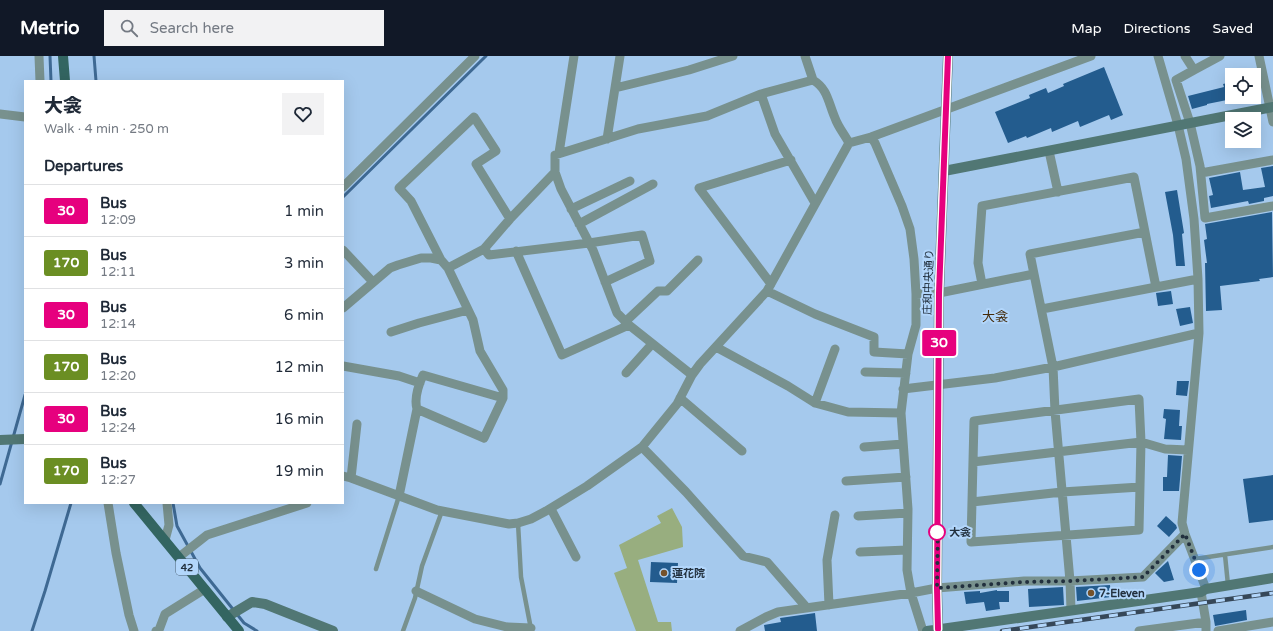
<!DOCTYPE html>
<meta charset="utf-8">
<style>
body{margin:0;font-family:"Varela Round","Noto Sans JP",sans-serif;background:#f2f2f3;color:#1f2937;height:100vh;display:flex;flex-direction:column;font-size:15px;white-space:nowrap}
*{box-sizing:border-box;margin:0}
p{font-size:13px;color:#747a83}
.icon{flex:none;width:22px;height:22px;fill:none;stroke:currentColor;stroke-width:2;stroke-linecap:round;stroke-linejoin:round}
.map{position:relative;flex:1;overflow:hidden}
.sheet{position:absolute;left:24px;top:24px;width:320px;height:424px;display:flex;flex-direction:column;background:#fff;border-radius:0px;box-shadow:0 4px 16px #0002}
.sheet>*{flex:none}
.badge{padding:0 8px;border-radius:3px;font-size:14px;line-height:26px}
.fabs{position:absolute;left:1225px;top:12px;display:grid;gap:8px}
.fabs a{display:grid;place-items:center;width:36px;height:36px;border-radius:0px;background:#fff;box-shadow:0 4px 16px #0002;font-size:20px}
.you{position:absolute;width:20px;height:20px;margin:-10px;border:3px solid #fff;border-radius:50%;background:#1a73e8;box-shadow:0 0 0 6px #1a73e833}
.map>.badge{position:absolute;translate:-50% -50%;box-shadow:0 0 0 2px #fff}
h2{padding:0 20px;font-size:15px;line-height:36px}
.round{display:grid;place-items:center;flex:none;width:42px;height:42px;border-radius:0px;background:#f2f2f3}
.headline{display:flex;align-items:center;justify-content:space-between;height:68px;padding:0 20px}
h1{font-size:19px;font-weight:800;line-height:30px}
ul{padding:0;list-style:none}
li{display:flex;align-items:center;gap:12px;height:52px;padding:0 20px;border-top:1px solid #e0e1e3}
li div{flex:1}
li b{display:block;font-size:15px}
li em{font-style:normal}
li .badge{min-width:44px;font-weight:700;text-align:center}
header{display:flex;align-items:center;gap:24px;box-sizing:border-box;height:56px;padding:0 20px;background:#111827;color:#fff}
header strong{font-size:19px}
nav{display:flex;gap:22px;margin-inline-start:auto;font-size:14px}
.search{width:280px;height:36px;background:#f2f2f3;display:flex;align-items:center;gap:10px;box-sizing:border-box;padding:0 14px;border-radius:0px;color:#747a83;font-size:15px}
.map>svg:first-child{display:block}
</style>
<header>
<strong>Metrio</strong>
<div class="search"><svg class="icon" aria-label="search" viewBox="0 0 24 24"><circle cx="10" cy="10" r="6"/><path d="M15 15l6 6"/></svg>Search here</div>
<nav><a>Map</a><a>Directions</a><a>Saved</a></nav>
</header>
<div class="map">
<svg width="1273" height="575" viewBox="0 0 1273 575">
<rect width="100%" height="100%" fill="#a5c9ed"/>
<!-- green -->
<path fill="#98ae7f" d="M672,452l10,19 1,20 -45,13 20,62h13l1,9h-36l-22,-58 13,-5 -8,-23 42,-22 -4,-7z"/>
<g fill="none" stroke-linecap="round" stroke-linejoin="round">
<!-- stream -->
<path stroke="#3e6993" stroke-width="3" d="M50,0l1,25
M94,0l2,25
M343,141l143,-141
M0,428l25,-89
M173,447l4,23 23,42 44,55 13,8
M32,575l13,-40 26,-88"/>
</g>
<!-- building -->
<path fill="#235c8e" d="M1104,11l19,48 -12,5 -2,-5 -29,12 -2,-6 -26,11 -1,-4 -24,10 -1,-2 -18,7 -13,-31 35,-14 -1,-3 17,-7 2,5 16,-7 -1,-2z
M1257,21l4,16 -7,1v-16z
M1232,26v17l-25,5v1l-15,4 -4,-13 36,-9 -1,-3z
M1273,110v30l-9,2v3l-15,3 -1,-3 -37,7 -2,-12 4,-1 -4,-17 31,-6 3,18 22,-3 -4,-19z
M1177,134l7,43 -2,1 3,32h-9l-3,-31 -8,-43z
M1272,156l1,65 -14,2 1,2 -40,5 2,24 -16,1 -1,-48h2l-3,-23 3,-1 -2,-15z
M1171,235l2,13 -15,2 -2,-13z
M1190,251l3,16 -13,3 -4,-17z
M1177,325h12l-2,15 -11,-1z
M1164,353l16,1 -1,16h3l-1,14 -17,-1 2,-20 -3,-1z
M1168,399l14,1 -3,35h-16v-14h4z
M1273,419v45l-24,3 -6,-44z
M1166,460l10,9 1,3 -8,9 -12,-11z
M1168,505l6,19 -10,2 -9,-9z
M651,506l27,1 -1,20 -27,-1z
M1110,529l1,12 -34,4 -1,-14z
M1063,531l1,18 -35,2 -1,-18z
M997,534v1h12v11h-10l1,7 -14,2 -2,-9 -18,2 -2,-12 16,-1v2z
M1246,554l1,10 -32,6 -2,-11z
M815,557l2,18h-52l-1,-6 17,-3 -1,-4z"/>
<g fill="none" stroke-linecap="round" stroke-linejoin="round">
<!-- lane -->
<path stroke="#78918e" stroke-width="4.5" d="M518,467l3,54 10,52
M1225,499l3,30
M1195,503l78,-12
M376,513l23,-73
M403,575l12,-33 7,-32 20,-55"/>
<!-- street -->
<path stroke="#78918e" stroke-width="9" d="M39,0l1,25
M805,0l8,24c15,9 15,22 22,38 3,9 10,17 14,25
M1158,0l20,69 8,34 8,60 4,60 1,54 -17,190 3,11 21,55
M1185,0l9,14 26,-14
M1259,0l14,66
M1194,14l-18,10 14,43 10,43 5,52 68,-12
M615,32l74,-18 44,-14
M761,38l14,40 40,69
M0,58l25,3
M871,81l4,6 27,63 8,23 4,30 2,35v31l-8,29 -7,59 7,96 -1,61 4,23 12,38
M607,83l13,-83
M1049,95l9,41
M559,97l15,-97
M1201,117l72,-13
M343,131l132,-131
M571,153l59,-28
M579,168l74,-40
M484,193l5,6 100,-12 53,-8 8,26 -45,21
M343,194l30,32
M516,195l46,104 67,-30
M441,204l-30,-59 -12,-13 75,-71 22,34 -20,13 34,55
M448,212l36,-19 26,-30 45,-47
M1034,218l-4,-20 115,-22
M771,228l-72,-96 92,-28
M982,228l-4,-21 4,-57 152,-29 22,110
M767,235l48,23 59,23v15l34,2
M916,238l23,-1 95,-19 19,93 2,44 15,170 1,29
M343,252l47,-40 8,-3 23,-7h10l10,2 7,8 25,52 7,31 23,39v8l-19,40 -67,-29
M1042,253l156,-30
M625,266l33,-31h9l31,-31
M391,276l28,-9 49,-13
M716,291l72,39 27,17 33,9 53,1
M343,310l56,10 21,7
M865,316l41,1
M626,317l26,-29
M692,319l-63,-50 -12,-12 -24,-63 -32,-61 -6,-17v-17l83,-26 69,-13 54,-22 52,-14
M903,333l92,-11 58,-11 146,-34
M680,342l62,53
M1139,343l2,43 -2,88 -168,12 3,-121z
M815,347l20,-54
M642,391l44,45 57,64 24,6 40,46
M864,391l39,-3
M973,406l168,-20 24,7 23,1
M343,420l8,2 86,32 72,14 9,-1 13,-4 15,-8 41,-25 55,-39 35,-43 15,-29 8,-11 67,-73 82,-148 22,-6 220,-81
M351,422l6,-54
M846,425l60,-4
M399,440l18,-87c-3,-10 2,-25 6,-34l80,23
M972,446l90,-10 78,-5
M108,447l8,50 13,62 5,16
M551,453l25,48
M858,460l50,-3
M165,484l4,-15 -2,-22
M860,496l47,-2
M179,501l28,-22 100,-32
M416,535l59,28 32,8 24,1
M1201,536l5,30v9
M829,549l-2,-45 8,-45
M156,575l3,-1 6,-16 40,-25
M740,575l26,-14 12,-5 133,-19 26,-5 87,-7h46l73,-4 42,-43
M1139,575l67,-9
M1218,575l55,-9"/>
<!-- secondary -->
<path stroke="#517774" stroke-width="10" d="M944,115l329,-64
M0,384l25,-1
M227,561l25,-15 13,2 68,27
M938,573l-1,-41 2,-295 9,-237
M927,575l274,-39 5,-3 67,-11"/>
<!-- primary -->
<path stroke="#336561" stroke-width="10" d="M63,0l2,25
M134,447l105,128"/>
<!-- rail casing -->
<g stroke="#364758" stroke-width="4.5">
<path id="rail" d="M1002,575l271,-38"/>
</g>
<!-- rail -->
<use href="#rail" stroke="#b2d6fb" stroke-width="3" stroke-dasharray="9" stroke-linecap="butt"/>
</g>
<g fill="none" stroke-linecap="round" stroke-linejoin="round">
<!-- line casing -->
<g stroke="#fff" stroke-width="9">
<path id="line" d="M938,573l-1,-41 2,-295 9,-237"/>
</g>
<!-- line -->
<use href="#line" stroke="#e6007e" stroke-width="6"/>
<!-- walk -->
<path stroke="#22303e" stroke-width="4" stroke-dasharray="0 7.2" d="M937,476l1,-6 -1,62 87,-6 46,-1 73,-4 42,-43 14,36"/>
</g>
<!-- markers -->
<circle fill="#fff" stroke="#e6007e" stroke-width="2" cx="937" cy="476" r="8"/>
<g fill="#75522b" stroke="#b2d6fb" stroke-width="1.5">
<circle cx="664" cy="517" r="4"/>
<circle cx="1091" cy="537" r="4"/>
</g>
<g text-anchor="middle" stroke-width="4" stroke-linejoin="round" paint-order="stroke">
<!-- shield labels -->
<rect fill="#b2d6fb" stroke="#4d6277" stroke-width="1" x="176" y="503" width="22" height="16" rx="3"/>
<g font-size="10" font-weight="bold" fill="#22303e">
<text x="187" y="515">42</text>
</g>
<!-- street labels -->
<g font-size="11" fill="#22303e" stroke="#b2d6fb">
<text transform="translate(928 226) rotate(-88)" y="4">庄和中央通り</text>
</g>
<!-- stop labels -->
<g font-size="11" font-weight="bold" fill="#22303e" stroke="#b2d6fb" text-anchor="start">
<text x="949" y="480">大衾</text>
</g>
<!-- poi labels -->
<g font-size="11" font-weight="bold" fill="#22303e" stroke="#b2d6fb" text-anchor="start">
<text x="672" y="521">蓮花院</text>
<text x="1099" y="541">7-Eleven</text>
</g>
<!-- quarter labels -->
<g font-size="13" fill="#442a09" stroke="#b2d6fb">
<text x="995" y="265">大衾</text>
</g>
</g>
</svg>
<div class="fabs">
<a><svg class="icon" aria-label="locate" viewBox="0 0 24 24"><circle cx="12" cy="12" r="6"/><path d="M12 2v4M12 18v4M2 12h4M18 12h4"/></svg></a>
<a><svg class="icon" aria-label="layers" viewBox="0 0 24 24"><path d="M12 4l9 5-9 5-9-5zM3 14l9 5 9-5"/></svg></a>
</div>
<div class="you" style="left:1199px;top:514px"></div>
<b class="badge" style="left:939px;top:287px;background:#e6007e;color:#fff">30</b>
<section class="sheet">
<div class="headline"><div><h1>大衾</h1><p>Walk · 4 min · 250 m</p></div><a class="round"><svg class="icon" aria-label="heart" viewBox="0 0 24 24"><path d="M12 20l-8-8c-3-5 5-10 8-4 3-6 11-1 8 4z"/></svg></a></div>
<h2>Departures</h2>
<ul>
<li><span class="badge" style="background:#e6007e;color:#fff">30</span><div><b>Bus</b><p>12:09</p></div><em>1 min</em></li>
<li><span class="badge" style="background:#6b8e23;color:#fff">170</span><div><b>Bus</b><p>12:11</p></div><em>3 min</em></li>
<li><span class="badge" style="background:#e6007e;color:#fff">30</span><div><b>Bus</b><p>12:14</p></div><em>6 min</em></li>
<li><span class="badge" style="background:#6b8e23;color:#fff">170</span><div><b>Bus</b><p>12:20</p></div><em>12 min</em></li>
<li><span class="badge" style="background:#e6007e;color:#fff">30</span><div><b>Bus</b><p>12:24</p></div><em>16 min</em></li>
<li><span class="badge" style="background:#6b8e23;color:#fff">170</span><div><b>Bus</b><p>12:27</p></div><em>19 min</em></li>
</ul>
</section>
</div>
